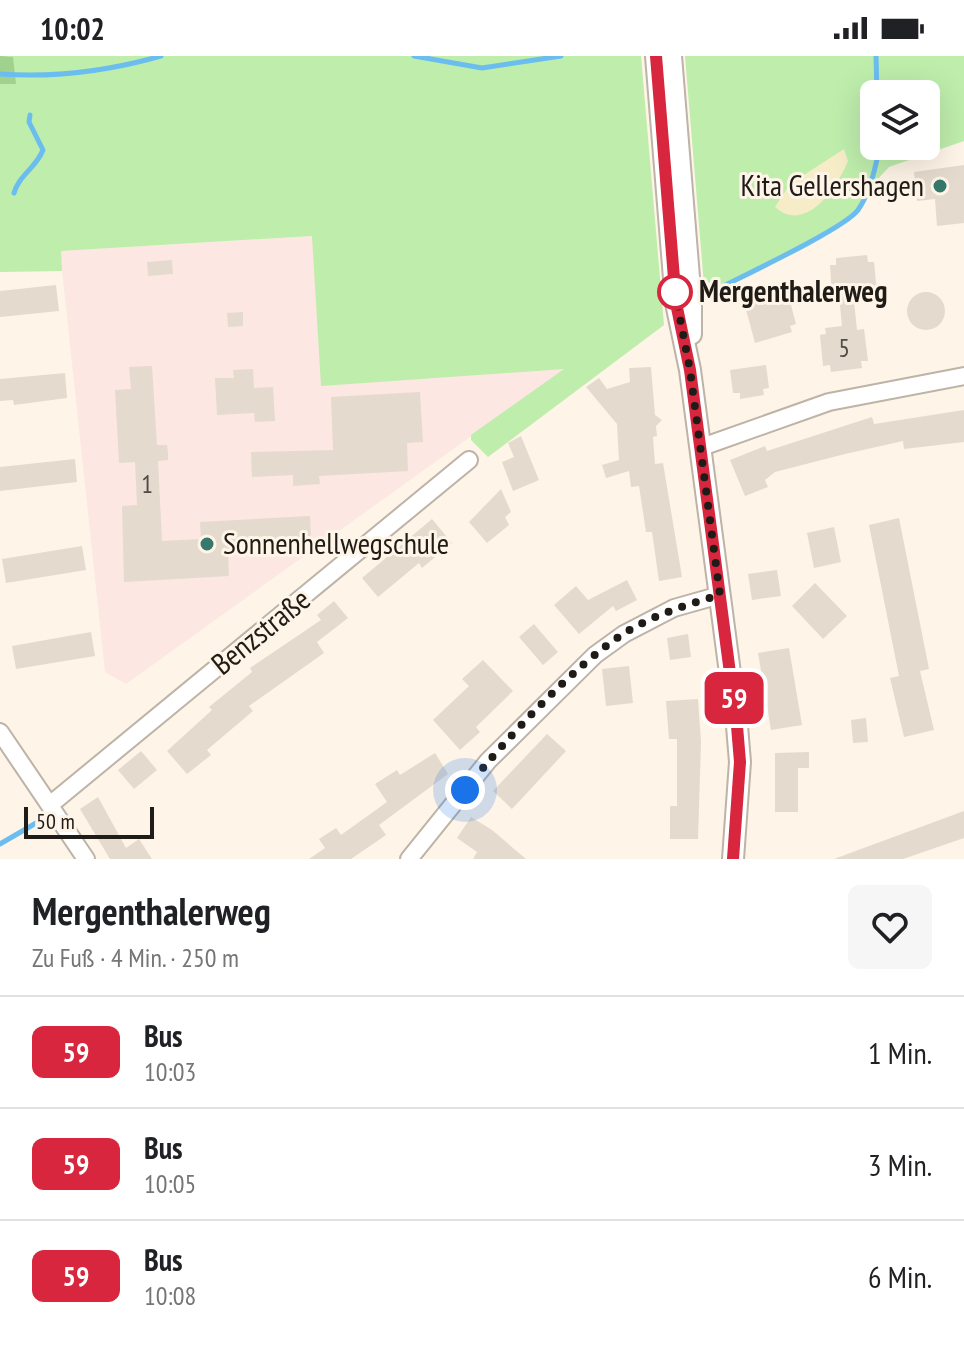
<!DOCTYPE html>
<html lang="de">
<meta charset="utf-8">
<style>
body{margin:0;font-family:"PT Sans Narrow",sans-serif;background:#f6f6f6;color:#202124;height:100vh;display:flex;flex-direction:column;font-size:30px;white-space:nowrap}
*{box-sizing:border-box;margin:0}
p{font-size:26px;color:#757577}
.icon{flex:none;width:44px;height:44px;fill:none;stroke:currentColor;stroke-width:2;stroke-linecap:round;stroke-linejoin:round}
.map{position:relative;height:803px;overflow:hidden}
.details{display:flex;flex-direction:column;background:#fff;flex:1}
.details>*{flex:none}
.badge{padding:0 16px;border-radius:12px;font-size:28px;line-height:52px}
.tools{position:absolute;left:860px;top:24px;display:grid;gap:16px}
.tools a{display:grid;place-items:center;width:80px;height:80px;border-radius:12px;background:#fff;box-shadow:0 8px 32px #0002;font-size:40px}
.scale{position:absolute;left:24px;bottom:20px;width:130px;box-sizing:border-box;padding-left:8px;border:4px solid #1f1b16;border-top:0;font-size:22px;line-height:28px;white-space:nowrap;color:#1f1b16;-webkit-text-stroke:6px #fef4e7;paint-order:stroke}
.you{position:absolute;width:40px;height:40px;margin:-20px;border:6px solid #fff;border-radius:50%;background:#1a73e8;box-shadow:0 0 0 12px #1a73e833}
.map>.badge{position:absolute;translate:-50% -50%;box-shadow:0 0 0 4px #fff}
.round{display:grid;place-items:center;flex:none;width:84px;height:84px;border-radius:12px;background:#f6f6f6}
.summary{display:flex;align-items:center;justify-content:space-between;height:136px;padding:0 32px}
h1{font-size:38px;font-weight:800;line-height:60px}
ul{padding:0;list-style:none}
li{display:flex;align-items:center;gap:24px;height:112px;padding:0 32px;border-top:2px solid #e0e0e0}
li div{flex:1}
li b{display:block;font-size:30px}
li em{font-style:normal}
li .badge{min-width:88px;font-weight:700;text-align:center}
.status{display:flex;justify-content:space-between;align-items:center;height:56px;padding:0 40px;background:#fff;direction:ltr}
.status svg{height:22px;fill:currentColor}
.map>svg:first-child{display:block}
</style>
<div class="status"><b>10:02</b><svg viewBox="0 0 49 12"><path d="M0 12V9h3v3zM5 12V6h3v6zM10 12V3h3v9zM15 12V0h3v12zM26 1h20v11H26zM47 4h2v5h-2z"/></svg></div>
<div class="map">
<svg width="964" height="803" viewBox="0 0 964 803">
<rect width="100%" height="100%" fill="#fef4e7"/>
<!-- education -->
<path fill="#fce7e2" d="M313,180l253,132 -440,316 -21,-12 -45,-421z"/>
<!-- green -->
<path fill="#beedac" fill-rule="evenodd" d="M0,0h641l23,269 -176,132 -17,-17v-5l93,-66 -243,17 -9,-150 -251,15 1,20 -62,1z
M685,0h279v85l-75,26 -12,13 -19,32 -23,18 -130,67zM874,38h52v52h-52z"/>
<!-- forest -->
<path fill="#a0d28d" d="M0,0l13,1 3,27h-16z"/>
<!-- sand -->
<path fill="#f6ecc7" d="M844,93l4,12c-10,25 -42,74 -73,46l15,-23z"/>
<g fill="none" stroke-linecap="round" stroke-linejoin="round">
<!-- stream -->
<path stroke="#6bbdf0" stroke-width="5" d="M414,0l68,12 79,-12
M876,0l1,38
M0,18c55,4 108,-3 161,-18
M14,137c5,-18 22,-25 29,-43l-14,-28 1,-7
M712,236c28,-15 132,-63 146,-82 13,-19 17,-42 22,-64
M0,788l43,-25"/>
</g>
<!-- building -->
<path fill="#e5dace" d="M964,109v58l-27,3 -2,-27 -18,2 -3,-29z
M867,199l1,7h6l3,31h-7l1,7 -17,1 3,29 7,-1 4,32h-7l1,7 -31,4 -1,-7 -7,1 -3,-31 6,-1 -1,-6 17,-2 -3,-30 -7,1 -2,-32h6v-7z
M172,204l1,14 -25,2 -1,-14z
M56,229l3,26 -59,6v-26z
M779,234l2,6 7,-2 8,30 -6,2 2,6 -37,11 -10,-37 6,-1 -2,-7z
M907 255a19 19 0 1 1 38 0a19 19 0 1 1-38 0Z
M243,256v14l-15,1 -1,-14z
M766,309l3,23 -6,1 1,6 -24,4v-6h-7l-3,-23z
M152,310l5,79h10l1,8v7l-10,1 4,80 39,-2 -1,-17 110,-6 1,23 -37,2v8l-46,2 1,25 -105,6 -2,-76 15,-1 -2,-43 -16,1 -4,-73 16,-1 -2,-22z
M651,311l4,48 7,5 -6,6 1,10 -4,1 2,27 8,-1 19,114 -23,4 -7,-49h-6l-7,-46 -8,1 -2,-16 -23,7 -4,-13 17,-5 -2,-36 -31,-37 13,-9 8,11 23,-7 -1,-14z
M253,313l1,19 19,-1 2,34 -20,1 -1,-9 -37,2 -2,-37h19l-1,-8z
M65,317l2,25 -53,7 -1,-5 -13,1v-22z
M420,336l3,50 -16,1 1,28 -89,5 1,8 -27,2v-11l-41,2 -1,-25 82,-2 -2,-53z
M964,354v32l-60,7 -1,-8 -58,13 -70,18 -10,8 3,7 -23,9 -15,-36 35,-14 2,5 105,-34 2,7z
M521,380l18,44 -26,11 -11,-29 12,-5 -6,-14z
M75,403l2,23 -77,9v-24z
M501,433l10,23 -6,5 4,8 -22,18 -18,-21z
M899,462l30,151 -9,2 14,59 -30,7 -14,-59 9,-2 -30,-151z
M432,463l20,24 -30,25 -3,-5 -41,34 -16,-19z
M834,471l7,35 -27,6 -7,-35z
M82,490l4,24 -80,13 -4,-24z
M777,514l4,26 -29,4 -4,-26z
M627,524l10,20 -21,11 -3,-5 -34,28 -25,-29 22,-19 12,14z
M815,527l32,33 -24,23 -31,-33z
M334,545l14,17 -31,24 7,11 -75,53 4,5 -46,39 4,5 -24,19 -20,-23 45,-41 -3,-3 43,-35 -2,-4 71,-48 -4,-5z
M534,568l24,28 -15,13 -24,-28z
M91,576l4,24 -79,13 -4,-23z
M688,578l3,23 -21,3 -3,-22z
M789,592l13,77 -31,5 -13,-77z
M483,604l30,31 -37,36 4,5 -20,18 -27,-30 36,-34 -7,-7z
M629,610l4,37 -27,3 -4,-37z
M698,643l3,43 -3,97h-28v-33h7v-67h-8l-3,-38z
M866,662l2,24 -15,1 -2,-23z
M547,678l19,17 -54,58 -19,-18z
M141,695l16,19 -23,19 -16,-19z
M809,696v16h-11v44h-23v-59z
M435,697l13,21 -69,51 7,10 -35,24h-42l16,-11 -6,-9 17,-11 5,7 46,-33 -12,-18 22,-14 3,5z
M98,741l28,51 13,-9 13,20h-42l-30,-50z
M964,755v27l-61,21h-69z
M471,761l21,13 34,29h-53l4,-7 -20,-14z"/>
<g fill="none" stroke-linecap="round" stroke-linejoin="round">
<!-- minor casing -->
<g stroke="#bdb3a6" stroke-width="20">
<path id="minor" d="M699,392l130,-46 135,-26
M0,676l86,127
M51,748l418,-344
M409,803l79,-98 107,-106 29,-21 50,-26 46,-13"/>
</g>
<!-- tertiary casing -->
<g stroke="#bdb3a6" stroke-width="24">
<path id="tertiary" d="M656,0l20,247 14,67 47,356 3,36 -7,97
M671,0l20,246v32"/>
</g>
<!-- minor -->
<use href="#minor" stroke="#fff" stroke-width="16"/>
<!-- tertiary -->
<use href="#tertiary" stroke="#fff" stroke-width="20"/>
</g>
<g fill="none" stroke-linecap="round" stroke-linejoin="round">
<!-- line casing -->
<g stroke="#fff" stroke-width="18">
<path id="line" d="M656,0l20,247 14,67 47,356 3,36 -7,97"/>
</g>
<!-- line -->
<use href="#line" stroke="#d7263d" stroke-width="12"/>
<!-- walk -->
<path stroke="#1f1b16" stroke-width="8" stroke-dasharray="0 14.4" d="M465,734c38,-48 107,-123 158,-156 30,-19 63,-29 97,-39l-30,-225 -15,-78"/>
</g>
<!-- markers -->
<g fill="#36796c" stroke="#fef4e7" stroke-width="3">
<circle cx="940" cy="130" r="8"/>
<circle cx="207" cy="488" r="8"/>
</g>
<circle fill="#fff" stroke="#d7263d" stroke-width="4" cx="675" cy="236" r="16"/>
<g text-anchor="middle" stroke-width="6" stroke-linejoin="round" paint-order="stroke">
<!-- number labels -->
<g font-size="26" fill="#504b44">
<text x="844" y="301">5</text>
<text x="147" y="437">1</text>
</g>
<!-- poi labels -->
<g font-size="30" fill="#1f1b16" stroke="#fef4e7" text-anchor="end">
<text x="924" y="140">Kita Gellershagen</text>
<text x="223" y="498" text-anchor="start">Sonnenhellwegschule</text>
</g>
<!-- stop labels -->
<g font-size="30" font-weight="bold" fill="#1f1b16" stroke="#fef4e7" text-anchor="start">
<text x="699" y="246">Mergenthalerweg</text>
</g>
<!-- street labels -->
<g font-size="30" fill="#1f1b16" stroke="#fef4e7">
<text transform="translate(261 576) rotate(-39)" y="10">Benzstraße</text>
</g>
</g>
</svg>
<div class="tools">
<a><svg class="icon" aria-label="layers" viewBox="0 0 24 24"><path d="M12 4l9 5-9 5-9-5zM3 14l9 5 9-5"/></svg></a>
</div>
<div class="scale">50 m</div>
<div class="you" style="left:465px;top:734px"></div>
<b class="badge" style="left:734px;top:642px;background:#d7263d;color:#fff">59</b>
</div>
<section class="details">
<div class="summary"><div><h1>Mergenthalerweg</h1><p>Zu Fuß · 4 Min. · 250 m</p></div><a class="round"><svg class="icon" aria-label="heart" viewBox="0 0 24 24"><path d="M12 20l-8-8c-3-5 5-10 8-4 3-6 11-1 8 4z"/></svg></a></div>
<ul>
<li><span class="badge" style="background:#d7263d;color:#fff">59</span><div><b>Bus</b><p>10:03</p></div><em>1 Min.</em></li>
<li><span class="badge" style="background:#d7263d;color:#fff">59</span><div><b>Bus</b><p>10:05</p></div><em>3 Min.</em></li>
<li><span class="badge" style="background:#d7263d;color:#fff">59</span><div><b>Bus</b><p>10:08</p></div><em>6 Min.</em></li>
</ul>
</section>
